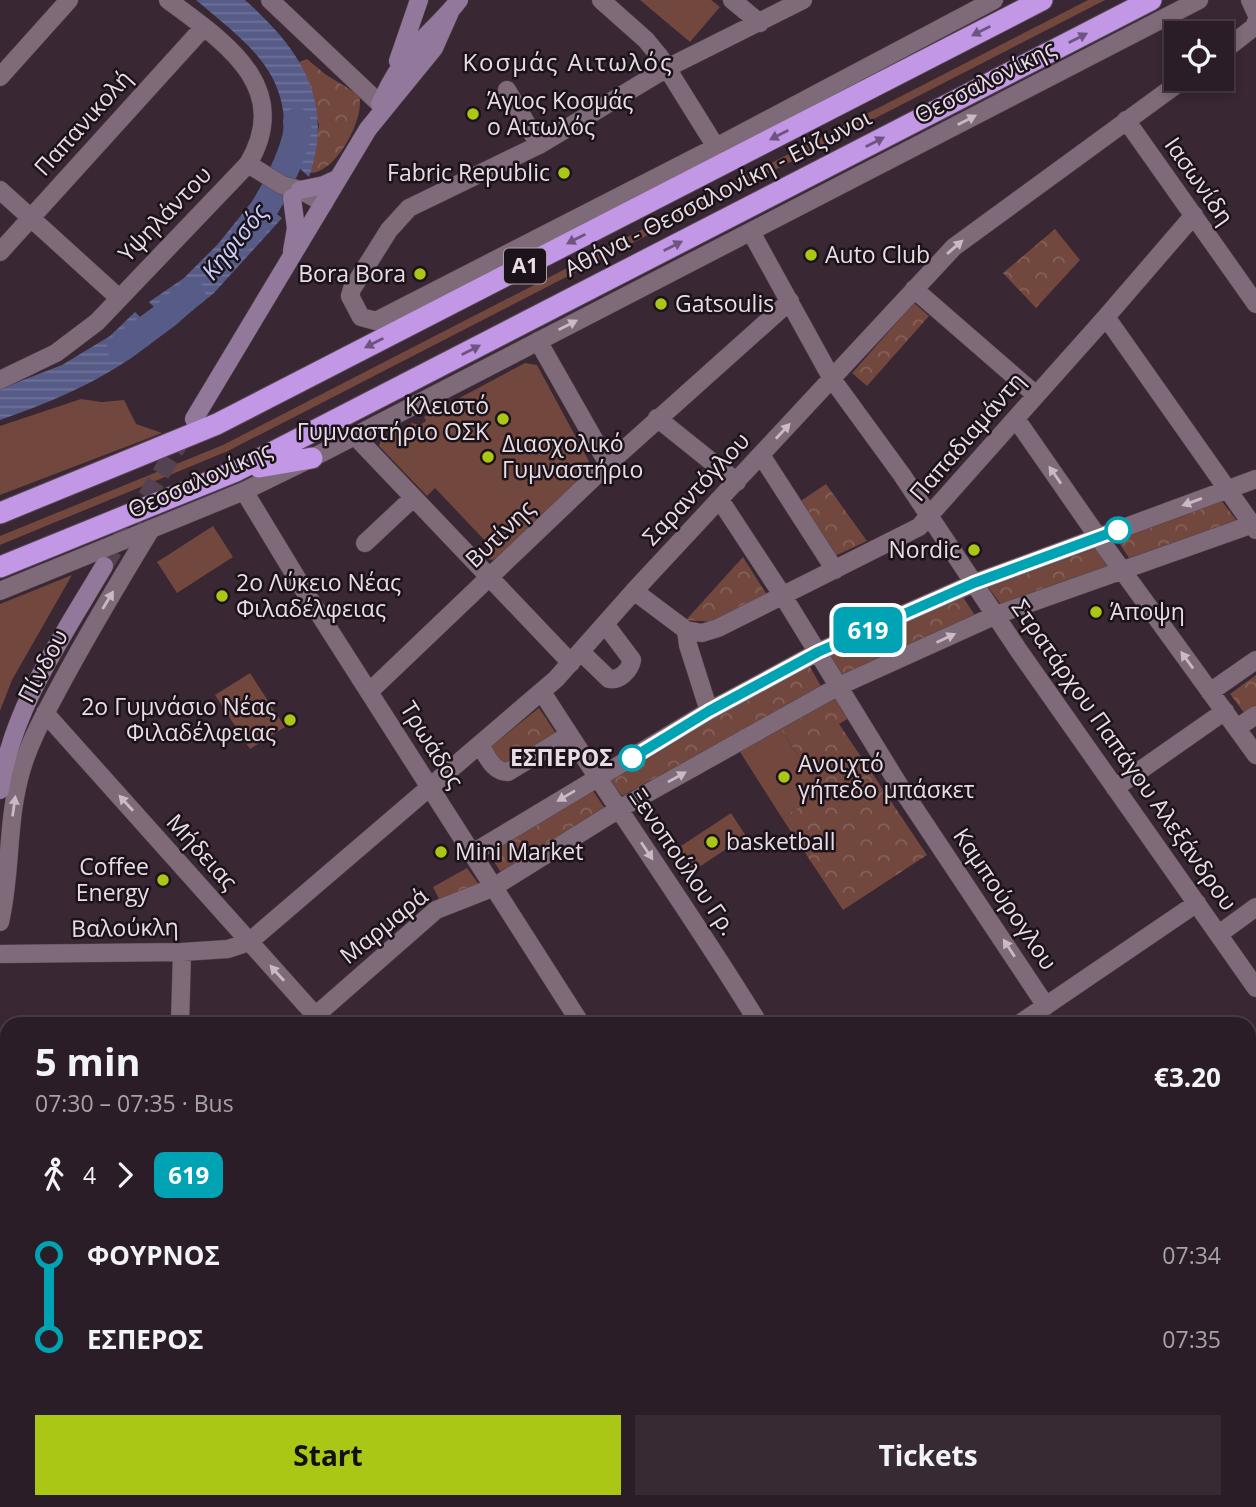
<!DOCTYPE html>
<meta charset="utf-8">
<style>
body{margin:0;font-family:"Open Sans",sans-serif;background:#372a33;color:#f1f3f6;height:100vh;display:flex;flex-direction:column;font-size:26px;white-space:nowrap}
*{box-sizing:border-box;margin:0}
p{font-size:23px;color:#a6a2a7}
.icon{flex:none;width:38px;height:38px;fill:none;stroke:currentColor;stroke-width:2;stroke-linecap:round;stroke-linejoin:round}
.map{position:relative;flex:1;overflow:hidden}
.drawer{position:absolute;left:0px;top:1017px;width:1256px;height:492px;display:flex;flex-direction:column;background:#2b1d27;border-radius:21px 21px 0 0;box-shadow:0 4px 10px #0003,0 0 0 2px #473b44}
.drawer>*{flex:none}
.badge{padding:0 14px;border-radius:10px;font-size:24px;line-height:46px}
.fabs{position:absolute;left:1164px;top:21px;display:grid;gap:14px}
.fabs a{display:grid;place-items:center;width:70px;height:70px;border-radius:0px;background:#2b1d27;box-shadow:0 4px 10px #0003,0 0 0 2px #473b44;font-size:35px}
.map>.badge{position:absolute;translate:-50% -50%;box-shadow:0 0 0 4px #fff}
.legs{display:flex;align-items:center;gap:10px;height:77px;padding:0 35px;font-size:23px}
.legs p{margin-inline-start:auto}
.head{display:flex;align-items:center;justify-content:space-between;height:119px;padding:0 35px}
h1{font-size:38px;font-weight:700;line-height:52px}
.action{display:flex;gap:14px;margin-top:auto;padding:14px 35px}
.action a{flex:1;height:80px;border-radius:0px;background:#aac716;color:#111;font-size:28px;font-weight:700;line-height:80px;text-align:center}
.action a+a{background:#372a33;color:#f1f3f6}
ul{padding:0 35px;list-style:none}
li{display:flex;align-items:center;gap:24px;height:84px;font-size:26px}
li i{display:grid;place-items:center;width:10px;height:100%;margin:0 9px;background:currentColor}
li i::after{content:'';width:18px;height:18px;margin:-9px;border:5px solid;border-radius:50%;background:#2b1d27}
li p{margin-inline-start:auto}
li:first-child i{background:linear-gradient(#0000 50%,currentColor 0)}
li:last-child i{background:linear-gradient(currentColor 50%,#0000 0)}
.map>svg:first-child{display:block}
</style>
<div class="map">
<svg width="1256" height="1507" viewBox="0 0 1256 1507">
<defs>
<pattern id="park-crowns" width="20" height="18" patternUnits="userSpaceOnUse" patternTransform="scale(1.75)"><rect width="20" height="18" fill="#72473d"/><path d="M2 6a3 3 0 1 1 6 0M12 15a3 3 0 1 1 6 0" fill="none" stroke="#866159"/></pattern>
<pattern id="water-rules" width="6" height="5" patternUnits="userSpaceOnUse" patternTransform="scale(1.75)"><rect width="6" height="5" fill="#575b87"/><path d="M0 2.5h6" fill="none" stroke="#6f7298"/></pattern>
</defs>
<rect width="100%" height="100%" fill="#392734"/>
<!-- grass -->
<path fill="#72473d" d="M640,0h71l9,7 -30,35z
M1088,0h17l-877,451 -228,94v-9l223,-91z
M525,363l12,2 55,102 -96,92 -5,1 -9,-5 8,-9 -55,-58 -8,8 -48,-50 2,-7 31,-16 8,2 6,-4 -2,-4z
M81,399l21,3 22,-2 12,24 26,9 -162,62v-69z
M213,526l20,31 -56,36 -20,-31z
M72,575l-60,105 -12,31v-107z
M250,673l35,54 -35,22 -35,-54z
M780,728l42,64 -40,26 -42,-66z
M731,813l15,23 -53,35 -15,-23z"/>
<!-- park -->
<path fill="url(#park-crowns)" d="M307,59l18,15 34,21c7,22 -23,79 -49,78l9,-48 -20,-63z
M1055,229l25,31 -44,48 -33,-35z
M914,303l15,13 -62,70 -15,-13z
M826,484l41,57 -32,15 -36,-54z
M1221,500l16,21 -108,37 -13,-20z
M1093,545l16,22 -107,39 -14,-19z
M743,557l24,38 -53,27 -28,-2z
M963,597l13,20 -135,58 -14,-19z
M809,665l13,23 -200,108 -14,-19z
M1256,675v31l-11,8 -15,-20z
M836,696l13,22 -10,6 88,131 -84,55 -61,-92 40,-26 -42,-64z
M539,708l18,27 -52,32 -16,-19z
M591,788l15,22 -104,64 -14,-22z
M467,868l13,18 -40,15 -7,-14z
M1256,1176v331h-475l8,-5h461v-322z"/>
<!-- water -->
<path fill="url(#water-rules)" d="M196,0h49c56,50 90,101 64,177l-27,-25c13,-77 -33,-107 -86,-152z
M255,198l27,20 -68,75 -41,33 -24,-24 35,-24 34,-34z
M135,312l25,24c-49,41 -100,63 -160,84v-31l62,-24 48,-29z"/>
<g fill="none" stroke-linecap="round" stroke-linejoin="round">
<!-- river -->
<path stroke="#575b87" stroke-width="28" d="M245,236c17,-19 57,-90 52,-114
M121,348l45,-33 25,-22"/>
<!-- secondary-tunnel -->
<path stroke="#53424f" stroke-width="18" stroke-dasharray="18 9" stroke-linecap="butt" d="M104,566l81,-132"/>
<!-- minor casing -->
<g stroke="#544550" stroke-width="19">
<path id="minor" d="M168,0c55,41 126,86 80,164
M270,0l110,104
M601,0l45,40 14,17 56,90
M732,0l28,23
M803,0l-136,68 -128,77 -130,63 -20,22 -37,59 -2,7 11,21 15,4 340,-174 278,-147
M1250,0l6,13
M1222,52l32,-25 2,-5
M0,77l69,-77
M507,90l32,55
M1126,120l130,184
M0,190l119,108
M751,232l81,147 70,96 117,176 237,337
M0,252l203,-224
M914,289l122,106
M1106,317l150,213
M538,341l70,123
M657,418l80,64
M1016,419l82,118 158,218
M355,436l216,227
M761,455l74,115
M720,500l63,96 116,189 147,221
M365,543l48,-45
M634,591l52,39
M581,652l28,27c11,2 21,-9 23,-19l-27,-36
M369,692l239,-228 182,-163
M542,692c71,112 148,219 217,332
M1210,692l46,-32
M709,711l-21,-66 -2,-15 16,3 16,-5 201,-101 187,-210 88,-102
M45,713l278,311
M1237,728l19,-13
M480,745c7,11 13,27 28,27l61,-37
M1115,788l110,-77
M471,854l238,-143 109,-59 156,-69 282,-104
M0,922c11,-47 7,-96 19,-143 8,-34 27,-67 43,-97 28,-52 58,-102 89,-153
M1219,934l37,-27
M0,954l182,-2 46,-3 21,-7 307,-263 78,-88 320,-344 230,-168
M315,1016l121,-106 56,-22 127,-79 220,-123 157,-71 260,-92
M180,1024l2,-72
M1019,1024l178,-121
M0,1084h7
M0,1193h7
M0,1312h7
M0,1462l7,2
M136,1502l11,5
M390,1502l9,5
M531,1502l5,5
M73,1507l2,-5
M251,1507l4,-5
M484,1507l4,-5"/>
</g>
<!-- tertiary casing -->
<g stroke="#544550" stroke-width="19">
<path id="tertiary" d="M0,380l56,-27 41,-31 151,-158 34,21 18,5 24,13
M244,491l63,104 274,429
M0,591l244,-100 68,-33 887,-458"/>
</g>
<!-- secondary casing -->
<g stroke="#544550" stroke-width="19">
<path id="secondary" d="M398,61l21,-61
M380,104c11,-24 24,-46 42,-64 13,-14 26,-25 37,-40
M300,190l24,-5 13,-6
M292,251l4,-23 -4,-30
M194,419l174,-290 66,-81 16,-36
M0,790c12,-82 63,-154 104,-224"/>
</g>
<!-- primary casing -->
<g stroke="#544550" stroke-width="19">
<path id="primary" d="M1250,1141l6,-5
M725,1507l7,-5"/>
</g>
<!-- motorway casing -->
<g stroke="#544550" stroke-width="23">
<path id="motorway" d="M259,467l53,-9
M0,513l217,-89 825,-424
M0,567l236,-96 915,-471"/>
</g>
<!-- minor -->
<use href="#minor" stroke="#7e6a79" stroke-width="18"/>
<!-- tertiary -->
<use href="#tertiary" stroke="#7e6a79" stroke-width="18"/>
<!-- secondary -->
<use href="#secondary" stroke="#92789a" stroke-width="18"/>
<!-- primary -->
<use href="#primary" stroke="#a685ba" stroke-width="18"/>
<!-- motorway -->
<use href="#motorway" stroke="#c197e6" stroke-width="21"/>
</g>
<!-- one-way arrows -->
<defs><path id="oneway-solid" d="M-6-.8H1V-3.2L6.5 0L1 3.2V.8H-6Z" transform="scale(1.75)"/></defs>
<g fill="#6e5580">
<use href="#oneway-solid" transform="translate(981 31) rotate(153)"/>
<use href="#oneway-solid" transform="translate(1078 38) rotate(-27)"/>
<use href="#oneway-solid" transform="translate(779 135) rotate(153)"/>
<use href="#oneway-solid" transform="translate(875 142) rotate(-27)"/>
<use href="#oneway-solid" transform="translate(576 239) rotate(153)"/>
<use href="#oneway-solid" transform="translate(673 246) rotate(-27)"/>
<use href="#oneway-solid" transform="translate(374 343) rotate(153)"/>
<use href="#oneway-solid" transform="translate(471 350) rotate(-27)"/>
</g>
<g fill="#c9bac5">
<use href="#oneway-solid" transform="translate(967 120) rotate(-27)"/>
<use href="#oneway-solid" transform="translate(955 247) rotate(-41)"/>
<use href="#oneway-solid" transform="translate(568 325) rotate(-27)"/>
<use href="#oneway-solid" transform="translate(783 431) rotate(-47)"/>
<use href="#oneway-solid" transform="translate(1055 475) rotate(-125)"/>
<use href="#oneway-solid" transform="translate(1192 502) rotate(160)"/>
<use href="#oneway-solid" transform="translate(108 600) rotate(-59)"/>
<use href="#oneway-solid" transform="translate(946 638) rotate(-25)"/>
<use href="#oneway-solid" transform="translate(1187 660) rotate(-126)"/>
<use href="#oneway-solid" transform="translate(677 777) rotate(-29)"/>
<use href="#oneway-solid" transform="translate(566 796) rotate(149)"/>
<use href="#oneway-solid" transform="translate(126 803) rotate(-132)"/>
<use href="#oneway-solid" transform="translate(14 806) rotate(-82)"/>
<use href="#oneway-solid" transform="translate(647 851) rotate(56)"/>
<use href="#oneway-solid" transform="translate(1009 948) rotate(-123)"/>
<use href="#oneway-solid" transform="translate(277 973) rotate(-132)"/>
</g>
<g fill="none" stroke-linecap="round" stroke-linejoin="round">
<!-- line-1 casing -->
<g stroke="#fff" stroke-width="16">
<path id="line-1" d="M632,758l77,-47 109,-59 156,-69 144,-53"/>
</g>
<!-- line-1 -->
<use href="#line-1" stroke="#00a3b4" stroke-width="10"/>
</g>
<!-- markers -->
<g fill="#aac716" stroke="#1b1319" stroke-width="2.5">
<circle cx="473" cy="114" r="7"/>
<circle cx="564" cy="173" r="7"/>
<circle cx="811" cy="255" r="7"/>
<circle cx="420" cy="274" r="7"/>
<circle cx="661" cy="304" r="7"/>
<circle cx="503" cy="419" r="7"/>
<circle cx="488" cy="457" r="7"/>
<circle cx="974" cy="550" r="7"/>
<circle cx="222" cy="596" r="7"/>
<circle cx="1096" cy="612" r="7"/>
<circle cx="290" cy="720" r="7"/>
<circle cx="784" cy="777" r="7"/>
<circle cx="712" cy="842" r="7"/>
<circle cx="441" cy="852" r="7"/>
<circle cx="163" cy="880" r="7"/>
</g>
<g fill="#fff" stroke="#00a3b4" stroke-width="3.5">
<circle cx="1118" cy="530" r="12"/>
<circle cx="632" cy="758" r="12"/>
</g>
<g text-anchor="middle" stroke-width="5" stroke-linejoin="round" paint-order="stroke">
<!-- shield labels -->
<rect fill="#1b1319" stroke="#aba0a8" stroke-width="2" x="504" y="248.5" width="42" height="35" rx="5"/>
<g font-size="21" font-weight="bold" fill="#e9dde5">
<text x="525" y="273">Α1</text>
</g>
<!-- street labels -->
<g font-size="23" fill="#e9dde5" stroke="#1b1319">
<text transform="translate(985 82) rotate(-27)" y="8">Θεσσαλονίκης</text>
<text transform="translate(83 123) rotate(-48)" y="8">Παπανικολή</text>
<text transform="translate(1199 181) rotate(55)" y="8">Ιασωνίδη</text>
<text transform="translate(718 193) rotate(-27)" y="8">Αθήνα - Θεσσαλονίκη - Εύζωνοι</text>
<text transform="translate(165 214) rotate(-46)" y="8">Υψηλάντου</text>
<text transform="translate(967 437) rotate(-49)" y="8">Παπαδιαμάντη</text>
<text transform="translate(200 480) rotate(-24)" y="8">Θεσσαλονίκης</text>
<text transform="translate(696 489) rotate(-47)" y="8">Σαραντόγλου</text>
<text transform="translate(500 534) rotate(-44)" y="8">Βυτίνης</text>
<text transform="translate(43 666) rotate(-62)" y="8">Πίνδου</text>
<text transform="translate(432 745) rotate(58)" y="8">Τρωάδος</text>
<text transform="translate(1124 755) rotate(55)" y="8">Στρατάρχου Παπάγου Αλεξάνδρου</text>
<text transform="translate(202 852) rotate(48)" y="8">Μήδειας</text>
<text transform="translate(683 862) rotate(56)" y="8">Ξενoπούλου Γρ.</text>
<text transform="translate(1005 899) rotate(56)" y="8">Καμπούρογλου</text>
<text transform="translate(384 926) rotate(-39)" y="8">Μαρμαρά</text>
<text transform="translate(125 928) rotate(-1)" y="8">Βαλούκλη</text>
</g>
<!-- poi labels -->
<g font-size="23" fill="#e9dde5" stroke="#1b1319" text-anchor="start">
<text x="487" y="109">Άγιος Κοσμάς<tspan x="487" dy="26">ο Αιτωλός</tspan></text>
<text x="550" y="181" text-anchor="end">Fabric Republic</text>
<text x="825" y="263">Auto Club</text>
<text x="406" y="282" text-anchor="end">Bora Bora</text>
<text x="675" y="312">Gatsoulis</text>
<text x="489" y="414" text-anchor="end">Κλειστό<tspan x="489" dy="26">Γυμναστήριο ΟΣΚ</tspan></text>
<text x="502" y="452">Διασχολικό<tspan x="502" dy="26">Γυμναστήριο</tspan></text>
<text x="960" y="558" text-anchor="end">Nordic</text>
<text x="236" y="591">2ο Λύκειο Νέας<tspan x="236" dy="26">Φιλαδέλφειας</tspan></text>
<text x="1110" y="620">Άποψη</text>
<text x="276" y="715" text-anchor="end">2ο Γυμνάσιο Νέας<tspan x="276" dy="26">Φιλαδέλφειας</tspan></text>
<text x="798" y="772">Ανοιχτό<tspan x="798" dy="26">γήπεδο μπάσκετ</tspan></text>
<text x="726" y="850">basketball</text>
<text x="455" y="860">Mini Market</text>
<text x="149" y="875" text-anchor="end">Coffee<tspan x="149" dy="26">Energy</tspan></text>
</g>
<!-- stop labels -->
<g font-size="23" font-weight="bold" fill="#e9dde5" stroke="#1b1319" text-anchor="end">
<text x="613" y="766">ΕΣΠΕΡΟΣ</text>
</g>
<!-- neighbourhood labels -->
<g font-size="24" letter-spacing="2" fill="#e9dde5" stroke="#1b1319">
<text x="568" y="71">Κοσμάς Αιτωλός</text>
</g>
<!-- water labels -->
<g font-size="24" font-style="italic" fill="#cacffb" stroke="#1b1319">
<text transform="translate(235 242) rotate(-51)" y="8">Κηφισός</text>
</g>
</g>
</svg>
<div class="fabs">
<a><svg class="icon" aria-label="locate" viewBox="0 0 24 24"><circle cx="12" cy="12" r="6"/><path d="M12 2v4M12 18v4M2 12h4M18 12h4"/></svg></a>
</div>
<b class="badge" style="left:868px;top:630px;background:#00a3b4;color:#fff">619</b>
<section class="drawer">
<div class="head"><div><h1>5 min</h1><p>07:30 – 07:35 · Bus</p></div><b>€3.20</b></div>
<div class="legs"><svg class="icon" aria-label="walk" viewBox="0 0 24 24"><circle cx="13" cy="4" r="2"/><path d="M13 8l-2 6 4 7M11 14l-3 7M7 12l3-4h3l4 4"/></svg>4<svg class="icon" aria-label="forward" viewBox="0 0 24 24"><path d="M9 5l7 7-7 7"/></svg><b class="badge" style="background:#00a3b4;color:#fff">619</b></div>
<ul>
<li><i style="color:#00a3b4"></i><b>ΦΟΥΡΝΟΣ</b><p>07:34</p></li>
<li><i style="color:#00a3b4"></i><b>ΕΣΠΕΡΟΣ</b><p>07:35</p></li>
</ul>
<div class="action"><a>Start</a><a>Tickets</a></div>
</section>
</div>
